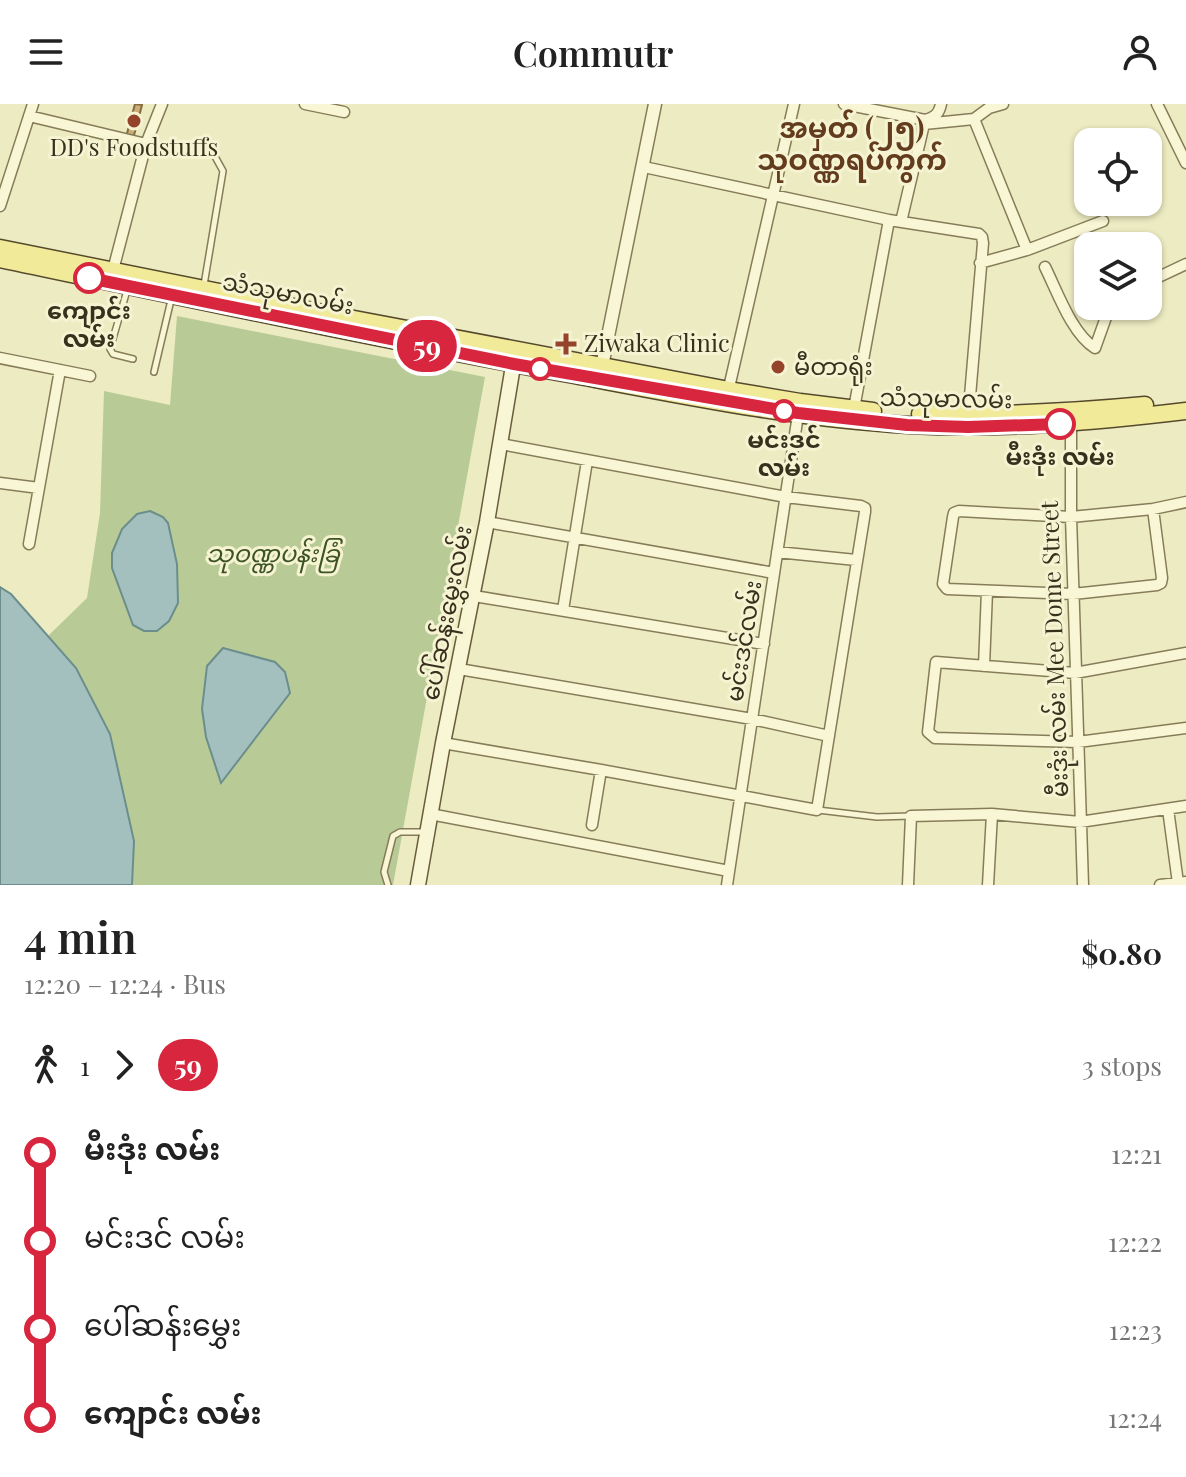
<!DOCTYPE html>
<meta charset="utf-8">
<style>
body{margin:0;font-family:"Playfair Display","Noto Sans Myanmar",serif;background:#f6f6f6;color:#222;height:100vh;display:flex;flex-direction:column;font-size:30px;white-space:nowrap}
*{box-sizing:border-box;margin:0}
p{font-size:26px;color:#767676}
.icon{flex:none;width:44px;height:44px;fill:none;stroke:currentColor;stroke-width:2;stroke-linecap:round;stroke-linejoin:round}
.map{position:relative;height:781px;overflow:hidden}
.details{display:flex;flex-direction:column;background:#fff;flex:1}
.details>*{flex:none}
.badge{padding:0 16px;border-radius:26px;font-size:28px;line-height:52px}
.tools{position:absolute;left:1074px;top:24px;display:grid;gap:16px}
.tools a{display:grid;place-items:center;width:88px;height:88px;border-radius:16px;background:#fff;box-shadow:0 2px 6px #0004;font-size:40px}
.map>.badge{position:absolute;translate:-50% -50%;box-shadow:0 0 0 4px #fff}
.legs{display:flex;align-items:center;gap:12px;height:88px;padding:0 24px;font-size:26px}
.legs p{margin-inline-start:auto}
.overview{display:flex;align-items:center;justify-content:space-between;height:136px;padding:0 24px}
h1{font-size:44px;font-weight:600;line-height:60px}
ul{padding:0 24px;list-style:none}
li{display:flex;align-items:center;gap:28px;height:88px;font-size:30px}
li i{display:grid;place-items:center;width:12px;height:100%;margin:0 10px;background:currentColor}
li i::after{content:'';width:20px;height:20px;margin:-10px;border:6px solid;border-radius:50%;background:#fff}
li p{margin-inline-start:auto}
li:first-child i{background:linear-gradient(#0000 50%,currentColor 0)}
li:last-child i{background:linear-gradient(currentColor 50%,#0000 0)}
header{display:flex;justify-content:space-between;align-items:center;height:104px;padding:0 24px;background:#fff;font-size:36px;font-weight:600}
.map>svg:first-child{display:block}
</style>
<header><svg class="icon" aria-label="menu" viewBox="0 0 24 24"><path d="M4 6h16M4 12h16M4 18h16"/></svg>Commutr<svg class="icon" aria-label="person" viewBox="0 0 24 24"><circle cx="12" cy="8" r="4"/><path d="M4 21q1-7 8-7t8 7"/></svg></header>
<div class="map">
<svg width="1186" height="781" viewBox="0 0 1186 781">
<rect width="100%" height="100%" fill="#edebc1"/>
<!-- green -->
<path fill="#b8cb96" d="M177,212l308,61 -92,508h-261l2,-44 -58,-173 -28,-32 39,-38 13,-85 4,-122 66,14z"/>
<!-- water -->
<path fill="#a4c0be" stroke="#6b8e8d" stroke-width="2" d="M150,407l13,6 5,6 9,41 1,39 -9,18 -12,10h-13l-11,-6 -21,-57v-15l10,-24 15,-15z
M0,483l11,7 65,74 34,66 24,107 -2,44h-132z
M223,544l52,14 10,10 5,21 -69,90 -15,-46 -4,-28 5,-43z"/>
<!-- building -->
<path fill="#cbae78" stroke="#866c3f" stroke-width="2" d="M135,0l7,1 -9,34 -7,-2z"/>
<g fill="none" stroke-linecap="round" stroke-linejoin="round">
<!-- service casing -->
<g stroke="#877c59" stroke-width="8">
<path id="service" d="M204,181l19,-114 -15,-27
M128,183l-18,62 3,5 20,5
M154,268l17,-72
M818,706l59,7 34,-1
M388,781l-4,-13 9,-36 7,-4h26"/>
</g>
<!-- minor casing -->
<g stroke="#877c59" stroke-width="13">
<path id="minor" d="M305,0l39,8
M844,0l81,16 -1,4 50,-5 15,-11 14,-4
M1157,0l29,59
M29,12l117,28
M974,15l53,131
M925,16c10,-3 14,-6 16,-16
M644,63l245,53 90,14 3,3 1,6 -15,177
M0,102l33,-102
M901,118l23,-98
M980,159l47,-13 76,-29
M1045,163c12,24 27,67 50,81l15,-42
M112,170l34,-130 16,-40
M1148,178l38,-18
M0,254l90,18
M728,288l66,-288
M853,310l36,-194
M1071,315v98l12,368
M0,379l39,5
M1153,405l9,69 -1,5 -4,2 -84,9 -126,-5 -4,-5 10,-67 1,-4 5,-2 112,6 82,-8 33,-7
M487,418l287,51
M29,440l31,-174
M777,448l79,8
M474,492l290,48
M563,506l24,-149
M1186,549l-111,20 -139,-11 -8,70 7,6 143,4 108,-14
M984,562l3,-75
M459,565l293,50 77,17
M443,639l158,27 216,40 48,-298v-4l-4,-2 -75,-9 -285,-53
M1168,705l10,74
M430,710l299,57
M592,721l9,-55
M727,781l72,-477
M908,781l3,-69 81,-2 88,8 106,-16
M988,781l4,-71
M1160,781l26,-3"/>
</g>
<!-- tertiary casing -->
<g stroke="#877c59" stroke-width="15">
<path id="tertiary" d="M601,267l54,-267"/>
</g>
<!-- secondary casing -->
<g stroke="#695d3c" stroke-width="17">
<path id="secondary" d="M418,781l25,-142 44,-221 28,-168"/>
</g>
<!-- primary casing -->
<g stroke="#55492d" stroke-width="19">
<path id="primary" d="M0,144l333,67 396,75 71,12 73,9
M0,155c191,40 382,81 574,116 111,21 223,44 335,50 93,5 185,-3 277,-14
M920,310c75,2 150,-2 225,-9"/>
</g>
<!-- service -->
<use href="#service" stroke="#f8f6d5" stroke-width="5"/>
<!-- minor -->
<use href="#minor" stroke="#f8f6d5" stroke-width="10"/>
<!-- tertiary -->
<use href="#tertiary" stroke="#f8f6d5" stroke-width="12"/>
<!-- secondary -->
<use href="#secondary" stroke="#f8f6d5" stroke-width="14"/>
<!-- primary -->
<use href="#primary" stroke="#f1ea99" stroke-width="16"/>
</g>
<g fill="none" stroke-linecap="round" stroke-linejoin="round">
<!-- line-1 casing -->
<g stroke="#fff" stroke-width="18">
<path id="line-1" d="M89,174l425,86 284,49 109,12 61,2 92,-3"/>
</g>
<!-- line-1 -->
<use href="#line-1" stroke="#d7263d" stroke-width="12"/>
</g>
<!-- markers -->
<g fill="#95432a" stroke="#f5f3d1" stroke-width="3">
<circle cx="134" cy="17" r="8"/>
<path d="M562 228h8v8h8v8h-8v8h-8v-8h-8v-8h8z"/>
<circle cx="778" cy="263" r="8"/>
</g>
<g fill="#fff" stroke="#d7263d" stroke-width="4">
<circle cx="89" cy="174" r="14"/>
<circle cx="540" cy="265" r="10"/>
<circle cx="784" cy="307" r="10"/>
<circle cx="1060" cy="320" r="14"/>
</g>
<g text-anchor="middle" stroke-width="6" stroke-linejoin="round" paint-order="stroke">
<!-- poi labels -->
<g font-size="24" fill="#37301d" stroke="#f5f3d1" text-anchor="start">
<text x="134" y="52" text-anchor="middle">DD's Foodstuffs</text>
<text x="584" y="248">Ziwaka Clinic</text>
<text x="794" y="271">မီတာရုံး</text>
</g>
<!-- street labels -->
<g font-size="24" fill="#37301d" stroke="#f5f3d1">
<text transform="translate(288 190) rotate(11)" y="8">သံသုမာလမ်း</text>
<text transform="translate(946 295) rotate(1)" y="8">သံသုမာလမ်း</text>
<text transform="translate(447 509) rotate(-79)" y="8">ပေါ်ဆန်းမွှေးလမ်း</text>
<text transform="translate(744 537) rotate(-81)" y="8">မင်းဒင်လမ်း</text>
<text transform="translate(1055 545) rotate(-92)" y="8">မီးဒုံး လမ်း Mee Dome Street</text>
</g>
<!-- stop labels -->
<g font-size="24" font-weight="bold" fill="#37301d" stroke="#f5f3d1">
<text x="89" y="215">ကျောင်း<tspan x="89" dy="28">လမ်း</tspan></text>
<text x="784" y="344">မင်းဒင်<tspan x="784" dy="28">လမ်း</tspan></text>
<text x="1060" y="361">မီးဒုံး လမ်း</text>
</g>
<!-- park labels -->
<g font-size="24" font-style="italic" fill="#3c5324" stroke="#f5f3d1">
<text x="273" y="458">သုဝဏ္ဏပန်းခြံ</text>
</g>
<!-- quarter labels -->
<g font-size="28" font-weight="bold" fill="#633c1d" stroke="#f5f3d1">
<text x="852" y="34">အမှတ် (၂၅)<tspan x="852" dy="32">သုဝဏ္ဏရပ်ကွက်</tspan></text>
</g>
</g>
</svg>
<div class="tools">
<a><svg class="icon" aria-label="locate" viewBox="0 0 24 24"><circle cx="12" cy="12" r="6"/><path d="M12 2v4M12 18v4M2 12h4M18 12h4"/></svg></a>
<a><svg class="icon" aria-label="layers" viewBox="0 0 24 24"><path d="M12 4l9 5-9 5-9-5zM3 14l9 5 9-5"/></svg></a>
</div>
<b class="badge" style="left:427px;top:242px;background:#d7263d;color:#fff">59</b>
</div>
<section class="details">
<div class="overview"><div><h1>4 min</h1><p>12:20 – 12:24 · Bus</p></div><b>$0.80</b></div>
<div class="legs"><svg class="icon" aria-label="walk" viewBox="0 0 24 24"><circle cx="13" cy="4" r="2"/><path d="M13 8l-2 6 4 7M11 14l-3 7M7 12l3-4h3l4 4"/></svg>1<svg class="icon" aria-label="forward" viewBox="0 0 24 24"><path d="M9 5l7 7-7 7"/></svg><b class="badge" style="background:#d7263d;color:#fff">59</b><p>3 stops</p></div>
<ul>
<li><i style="color:#d7263d"></i><b>မီးဒုံး လမ်း</b><p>12:21</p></li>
<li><i style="color:#d7263d"></i><span>မင်းဒင် လမ်း</span><p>12:22</p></li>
<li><i style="color:#d7263d"></i><span>ပေါ်ဆန်းမွှေး</span><p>12:23</p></li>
<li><i style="color:#d7263d"></i><b>ကျောင်း လမ်း</b><p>12:24</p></li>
</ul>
</section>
